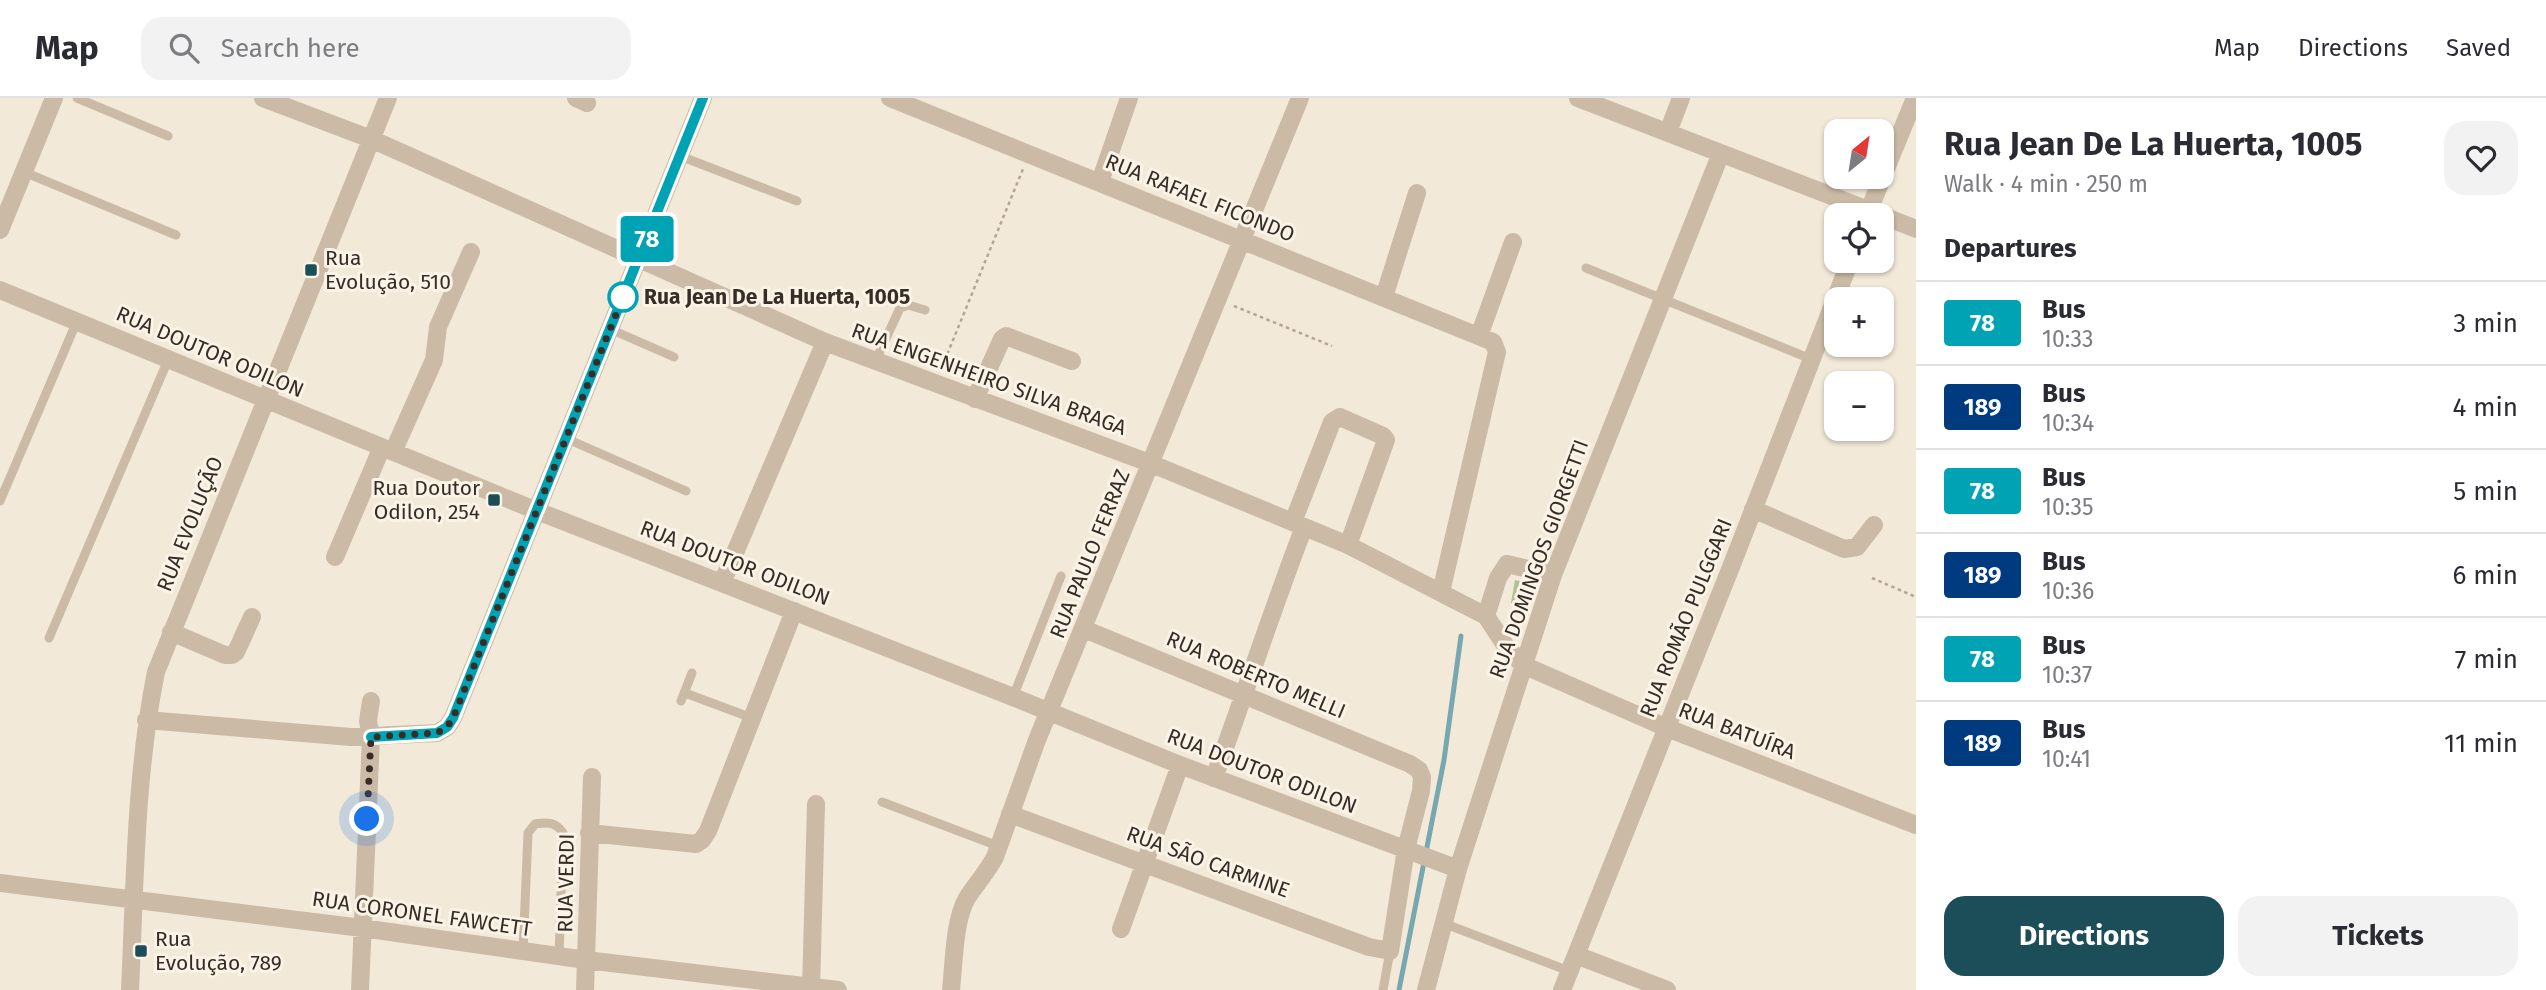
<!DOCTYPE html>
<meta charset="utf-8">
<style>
body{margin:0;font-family:"Fira Sans",sans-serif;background:#f2f2f3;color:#2b2b33;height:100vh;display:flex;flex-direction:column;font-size:26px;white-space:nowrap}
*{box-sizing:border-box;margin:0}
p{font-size:23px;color:#7c7c81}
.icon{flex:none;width:38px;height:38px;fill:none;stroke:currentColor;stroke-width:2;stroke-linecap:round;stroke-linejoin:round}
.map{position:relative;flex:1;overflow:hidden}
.panel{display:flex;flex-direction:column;background:#fff;width:630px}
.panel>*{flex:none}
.badge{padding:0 14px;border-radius:5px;font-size:24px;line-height:46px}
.needle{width:46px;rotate:30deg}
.tools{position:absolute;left:1824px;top:21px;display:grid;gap:14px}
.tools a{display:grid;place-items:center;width:70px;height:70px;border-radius:14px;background:#fff;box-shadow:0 2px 5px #0004;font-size:35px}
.you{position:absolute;width:35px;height:35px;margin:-18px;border:5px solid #fff;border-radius:50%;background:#1a73e8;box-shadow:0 0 0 10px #1a73e833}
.map>.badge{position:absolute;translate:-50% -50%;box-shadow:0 0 0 4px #fff}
h2{padding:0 28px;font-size:26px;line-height:63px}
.round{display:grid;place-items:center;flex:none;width:74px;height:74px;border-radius:21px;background:#f2f2f3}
.overview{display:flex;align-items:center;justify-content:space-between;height:119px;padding:0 28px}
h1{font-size:33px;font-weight:700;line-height:52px}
.primary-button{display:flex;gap:14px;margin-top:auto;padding:14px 28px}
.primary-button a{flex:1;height:80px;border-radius:21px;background:#1b4e59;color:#fff;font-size:28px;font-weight:700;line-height:80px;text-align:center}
.primary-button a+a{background:#f2f2f3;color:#2b2b33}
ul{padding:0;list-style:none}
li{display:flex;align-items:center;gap:21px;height:84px;padding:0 28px;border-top:2px solid #e1e1e2}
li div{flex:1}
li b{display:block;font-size:26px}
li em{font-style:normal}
li .badge{min-width:77px;font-weight:700;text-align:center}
header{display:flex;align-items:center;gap:42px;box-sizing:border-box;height:98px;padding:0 35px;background:#fff;border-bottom:2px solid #e1e1e2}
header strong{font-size:33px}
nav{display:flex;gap:38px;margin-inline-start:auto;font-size:24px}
.search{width:490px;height:63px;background:#f2f2f3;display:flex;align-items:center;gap:18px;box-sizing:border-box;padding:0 24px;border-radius:21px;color:#7c7c81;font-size:26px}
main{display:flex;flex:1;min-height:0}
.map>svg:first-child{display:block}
</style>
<header>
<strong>Map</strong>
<div class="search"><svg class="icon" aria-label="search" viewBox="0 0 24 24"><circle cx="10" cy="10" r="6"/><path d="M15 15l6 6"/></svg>Search here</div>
<nav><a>Map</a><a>Directions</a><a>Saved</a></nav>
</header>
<main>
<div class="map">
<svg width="1916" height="892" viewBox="0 0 1916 892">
<defs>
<pattern id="park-crowns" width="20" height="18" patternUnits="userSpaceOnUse" patternTransform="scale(1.75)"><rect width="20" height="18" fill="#afc299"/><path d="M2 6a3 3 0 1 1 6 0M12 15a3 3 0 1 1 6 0" fill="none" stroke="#8f9e7d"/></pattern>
</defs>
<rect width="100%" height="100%" fill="#f2e9d9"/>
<!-- park -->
<path fill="url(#park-crowns)" d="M1515,482l12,3 -9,24 -7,-4z"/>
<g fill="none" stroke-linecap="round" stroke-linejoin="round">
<!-- stream -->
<path stroke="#77a7b0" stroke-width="5" d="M1399,892l45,-230 17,-124"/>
<!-- path -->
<path stroke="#b6a58f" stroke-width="2.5" stroke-dasharray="3.5 3.5" stroke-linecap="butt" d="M1234,208l98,40
M942,269l81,-198
M1872,480l44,19"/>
<!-- lane -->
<path stroke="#cbbaa5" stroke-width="9" d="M77,0l91,38
M680,58l117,45
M24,74l152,63
M1586,170l225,91
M610,231l64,28
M875,264l25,-54 8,-3 17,5
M565,340l121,53
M0,403l77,-180
M49,540l119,-278
M685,595l67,25
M1013,599l48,-121
M681,603l11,-28
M882,704l116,44
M1443,825l126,48
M523,853l5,-118 7,-9c13,-2 21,-2 28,9l-4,123
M1383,892l7,-39"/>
<!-- street -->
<path stroke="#cbbaa5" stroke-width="18" d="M263,0l108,41 454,203 327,122 196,81 138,71
M576,0l11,5
M890,0l603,244 4,10 -56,240
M1578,0l303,117
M1668,34l13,-34
M1100,84l29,-84
M1867,117l48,-117
M1881,117l35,14
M0,132l54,-132
M0,192l537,221 476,186 167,68 278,104
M1384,199l33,-104
M1479,238l34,-94
M975,301l27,-60 4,-3 66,25
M393,354l41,-92 4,-33 33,-75
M1753,411l91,40 13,-2 17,-22
M1293,424l39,-100 8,-5 43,19 3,4 -38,105
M335,459l47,-110
M722,485l103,-241
M1486,518l19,29 18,20 144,63 249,97
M1486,518l12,-38 9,-14 46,11
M171,534l54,23h7l4,-3 16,-35
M146,622l205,17 86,-4 10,-6 6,-9 250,-620
M1214,680c31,-84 58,-168 90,-251
M1010,716l359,133 21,4 16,-102 15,-58 1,-14 -3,-7 -9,-6 -326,-135
M589,735l107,11 6,-4 6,-9 86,-220
M0,785l362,45 224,32 252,30
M1121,831l59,-164
M1576,857l91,35
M130,892c5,-106 5,-214 26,-318l232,-574
M360,892l11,-253 -3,-16 3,-20
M585,892l7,-213
M811,892l5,-186
M951,892c3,-26 3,-70 16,-92 9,-14 20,-26 28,-41l42,-117 263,-642
M1426,892l32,-121 95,-294 168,-422
M1562,892l169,-423 119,-306"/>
</g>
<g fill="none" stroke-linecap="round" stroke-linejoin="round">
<!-- line casing -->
<g stroke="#fff" stroke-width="16">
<path id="line" d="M371,639l66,-4 10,-6 6,-9 250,-620"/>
</g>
<!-- line -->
<use href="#line" stroke="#00a3b4" stroke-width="10"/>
<!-- walk -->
<path stroke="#362d27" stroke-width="7" stroke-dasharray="0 12.6" d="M367,721l4,-82 66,-4 10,-6 6,-9 170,-421"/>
</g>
<!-- markers -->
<g fill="#1b4e59" stroke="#faf3e6" stroke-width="2.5">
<rect x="304" y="165" width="14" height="14" rx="3.5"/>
<rect x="487" y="395" width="14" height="14" rx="3.5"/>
<rect x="134" y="846" width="14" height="14" rx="3.5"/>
</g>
<circle fill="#fff" stroke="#00a3b4" stroke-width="3.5" cx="623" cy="199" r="14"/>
<g text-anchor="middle" stroke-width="6" stroke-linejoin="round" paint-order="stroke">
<!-- street labels -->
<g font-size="21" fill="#362d27" stroke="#faf3e6">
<text transform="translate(1200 100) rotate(22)" y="7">RUA RAFAEL FICONDO</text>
<text transform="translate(210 254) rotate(23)" y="7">RUA DOUTOR ODILON</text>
<text transform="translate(989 281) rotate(20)" y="7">RUA ENGENHEIRO SILVA BRAGA</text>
<text transform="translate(190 426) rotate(-68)" y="7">RUA EVOLUÇÃO</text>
<text transform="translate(1090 456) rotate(-68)" y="7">RUA PAULO FERRAZ</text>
<text transform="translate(1539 461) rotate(-70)" y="7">RUA DOMINGOS GIORGETTI</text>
<text transform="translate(735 465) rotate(21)" y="7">RUA DOUTOR ODILON</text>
<text transform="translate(1686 520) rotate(-68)" y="7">RUA ROMÃO PULGGARI</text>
<text transform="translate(1256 577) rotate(23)" y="7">RUA ROBERTO MELLI</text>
<text transform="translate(1737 633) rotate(21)" y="7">RUA BATUÍRA</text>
<text transform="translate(1262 673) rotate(21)" y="7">RUA DOUTOR ODILON</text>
<text transform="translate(1208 764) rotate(20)" y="7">RUA SÃO CARMINE</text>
<text transform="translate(566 785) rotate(-89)" y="7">RUA VERDI</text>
<text transform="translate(422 816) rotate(8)" y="7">RUA CORONEL FAWCETT</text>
</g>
<!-- poi labels -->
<g font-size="21" fill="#362d27" stroke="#faf3e6" text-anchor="start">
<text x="325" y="167">Rua<tspan x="325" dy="24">Evolução, 510</tspan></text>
<text x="480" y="397" text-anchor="end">Rua Doutor<tspan x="480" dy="24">Odilon, 254</tspan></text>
<text x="155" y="848">Rua<tspan x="155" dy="24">Evolução, 789</tspan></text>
</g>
<!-- stop labels -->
<g font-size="21" font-weight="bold" fill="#362d27" stroke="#faf3e6" text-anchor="start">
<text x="644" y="206">Rua Jean De La Huerta, 1005</text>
</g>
</g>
</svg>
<div class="tools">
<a><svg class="needle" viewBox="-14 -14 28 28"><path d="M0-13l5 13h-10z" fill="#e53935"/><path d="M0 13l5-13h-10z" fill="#7c7c81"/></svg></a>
<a><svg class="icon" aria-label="locate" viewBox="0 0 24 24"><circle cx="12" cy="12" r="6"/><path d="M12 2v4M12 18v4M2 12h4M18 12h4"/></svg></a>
<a>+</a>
<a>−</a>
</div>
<div class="you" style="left:367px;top:721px"></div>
<b class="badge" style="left:647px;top:141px;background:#00a3b4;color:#fff">78</b>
</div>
<section class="panel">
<div class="overview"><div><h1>Rua Jean De La Huerta, 1005</h1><p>Walk · 4 min · 250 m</p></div><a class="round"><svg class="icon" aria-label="heart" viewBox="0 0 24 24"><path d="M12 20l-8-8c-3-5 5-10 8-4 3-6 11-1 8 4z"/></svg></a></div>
<h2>Departures</h2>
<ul>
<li><span class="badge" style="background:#00a3b4;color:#fff">78</span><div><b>Bus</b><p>10:33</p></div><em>3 min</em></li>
<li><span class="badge" style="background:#003b80;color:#fff">189</span><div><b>Bus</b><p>10:34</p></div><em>4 min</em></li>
<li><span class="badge" style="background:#00a3b4;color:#fff">78</span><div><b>Bus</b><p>10:35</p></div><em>5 min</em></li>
<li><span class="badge" style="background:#003b80;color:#fff">189</span><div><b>Bus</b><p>10:36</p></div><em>6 min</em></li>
<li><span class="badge" style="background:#00a3b4;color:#fff">78</span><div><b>Bus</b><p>10:37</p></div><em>7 min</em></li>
<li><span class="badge" style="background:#003b80;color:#fff">189</span><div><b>Bus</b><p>10:41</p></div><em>11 min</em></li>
</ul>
<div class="primary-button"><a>Directions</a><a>Tickets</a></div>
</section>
</main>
